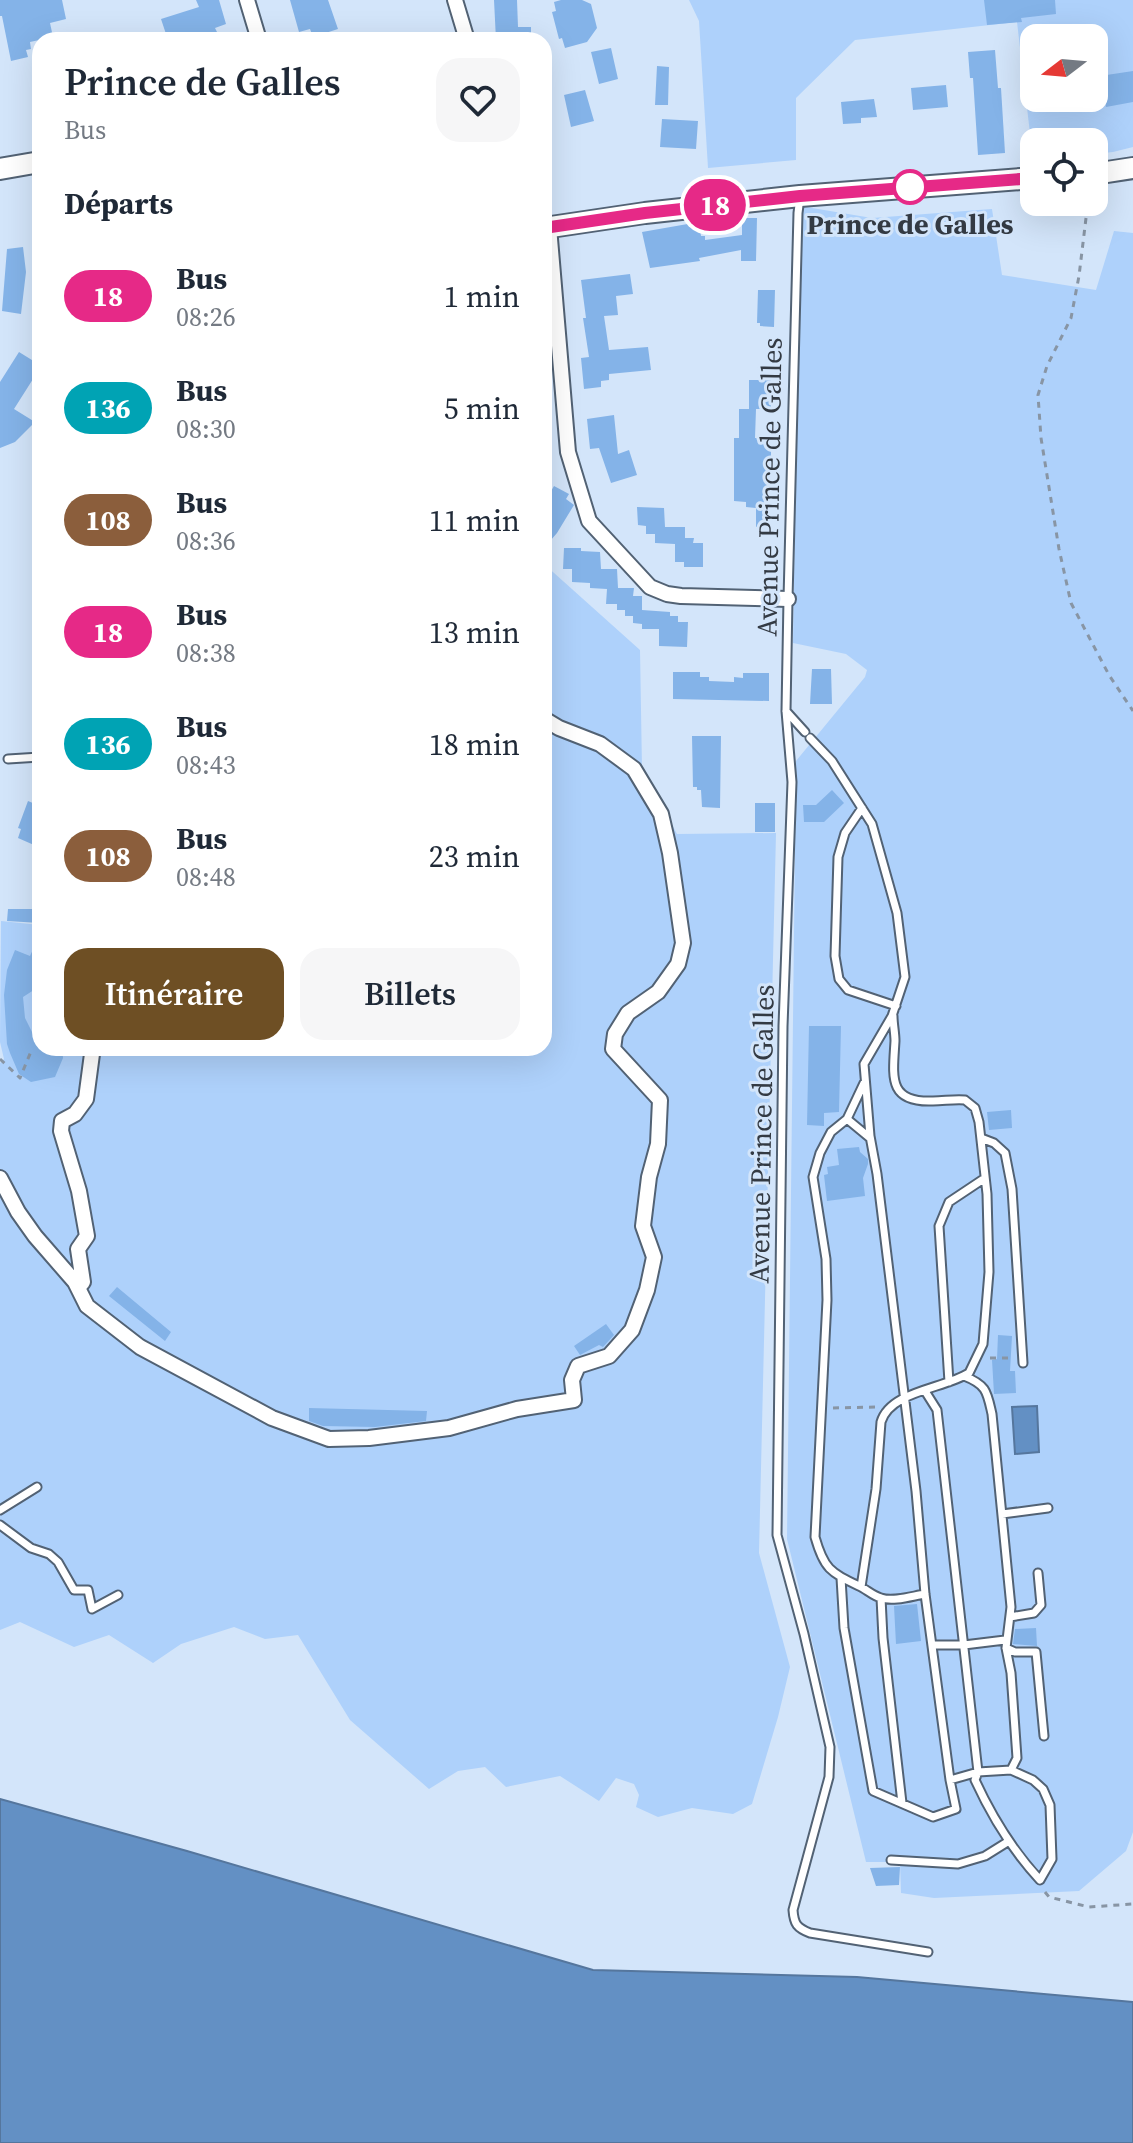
<!DOCTYPE html>
<html lang="fr">
<meta charset="utf-8">
<style>
body{margin:0;font-family:"Source Serif 4",serif;background:#f6f6f7;color:#1f2937;height:100vh;display:flex;flex-direction:column;font-size:30px;white-space:nowrap}
*{box-sizing:border-box;margin:0}
p{font-size:26px;color:#747a83}
.icon{flex:none;width:44px;height:44px;fill:none;stroke:currentColor;stroke-width:2;stroke-linecap:round;stroke-linejoin:round}
.map{position:relative;flex:1;overflow:hidden}
.sheet{position:absolute;left:32px;top:32px;width:520px;height:1024px;display:flex;flex-direction:column;background:#fff;border-radius:24px;box-shadow:0 8px 32px #0002}
.sheet>*{flex:none}
.badge{padding:0 16px;border-radius:26px;font-size:28px;line-height:52px}
.needle{width:52px;rotate:254deg}
.tools{position:absolute;left:1020px;top:24px;display:grid;gap:16px}
.tools a{display:grid;place-items:center;width:88px;height:88px;border-radius:16px;background:#fff;box-shadow:0 8px 32px #0002;font-size:40px}
.map>.badge{position:absolute;translate:-50% -50%;box-shadow:0 0 0 4px #fff}
h2{padding:0 32px;font-size:30px;line-height:72px}
.round{display:grid;place-items:center;flex:none;width:84px;height:84px;border-radius:24px;background:#f6f6f7}
.headline{display:flex;align-items:center;justify-content:space-between;height:136px;padding:0 32px}
h1{font-size:38px;font-weight:600;line-height:60px}
.action{display:flex;gap:16px;margin-top:auto;padding:16px 32px}
.action a{flex:1;height:92px;border-radius:24px;background:#6e4f24;color:#fff;font-size:32px;font-weight:600;line-height:92px;text-align:center}
.action a+a{background:#f6f6f7;color:#1f2937}
ul{padding:0;list-style:none}
li{display:flex;align-items:center;gap:24px;height:112px;padding:0 32px}
li div{flex:1}
li b{display:block;font-size:30px}
li em{font-style:normal}
li .badge{min-width:88px;font-weight:700;text-align:center}
.map>svg:first-child{display:block}
</style>
<div class="map">
<svg width="1133" height="2143" viewBox="0 0 1133 2143">
<rect width="100%" height="100%" fill="#d3e5fa"/>
<!-- green -->
<path fill="#aed1fb" fill-rule="evenodd" d="M689,0h444v147l-20,5 -19,2v-12h-60l-1,17 -16,-137 -162,18 -59,58v62l-88,8 -9,-147zM1034,38h60v60h-60z
M800,206l72,12 120,-9 10,66 94,15 18,-59 19,2v1599l-7,19 -47,40 -145,7 -33,-5 -1,-31h-34l-79,-323 9,-778 69,-84 2,-7 -21,-16 -53,-11z
M544,564l96,86 2,119 35,65 99,-1 -17,720 31,114 -12,50 -26,87 -19,10 -41,-6 -34,9 -22,-10 3,-12 -5,-11 -18,-6 -17,23 -39,-25 -54,11 -21,-20 -27,4 -29,18 -79,-69 -52,-85 -33,4 -31,-12 -53,17 -28,19 -44,-28 -35,12 -54,-25 -20,8v-567l4,-4 -4,-17 1,-121 39,4v123h504z"/>
<!-- water -->
<path fill="#6390c4" stroke="#55769d" stroke-width="2" d="M1037,1406l2,46 -24,2 -3,-47z
M0,1799l187,52 406,119 264,7 276,25v141h-1133z"/>
<!-- building -->
<path fill="#84b3e8" d="M0,0h62l4,19 -16,4 3,14 -23,5 1,7 -5,1 2,7 -17,4 -9,-45h-2z
M196,0h23l7,24 -11,4 2,4 -24,8h-25l-7,-21 38,-12z
M290,0h38l10,29 -25,8 -3,-8 -11,3z
M494,0h23l1,27h13v13h-35z
M561,0h21l9,4 6,24 -10,14 -22,6 -3,-10 -3,1 -7,-27 4,-1 -2,-9z
M984,0h71l1,14 -35,4 1,4 -35,3z
M611,48l7,31 -19,5 -8,-32z
M995,50l3,38h3l4,65 -27,2 -5,-77h-3l-2,-26z
M657,66l12,1 -1,38h-13z
M1133,71v31l-27,5 -6,-31z
M946,85l2,22 -35,3 -2,-22z
M585,90l9,31 -23,6 -7,-32z
M874,99l3,18 -16,1v5l-18,1 -2,-22z
M662,119l36,2 -2,28 -36,-2z
M742,218h15l-1,43h-15v-11l-42,8 1,3 -50,7 -8,-36 57,-10 2,14h4v4l37,-5z
M23,247l3,25 -5,42 -19,-3 5,-62z
M630,274l3,20 -17,2 2,19 -14,1 5,34 39,-3 3,23 -42,4v6l-8,1v6l-17,2 -3,-31 8,-1 -6,-39h3l-5,-38z
M758,290h17l-1,37 -14,-1v-3h-3z
M19,352l21,13v3l-26,41 21,13 -20,20 -15,6v-66z
M749,380h22v29h-22z
M739,409h17l-1,29h16v27h-4l3,62h-14v-19l-10,-1v-5l-12,-1v-63h5z
M614,415l4,39 11,-4 8,25 -26,8 -12,-35 -9,1 -3,-30z
M554,486l15,8 -3,5 8,6 -17,28 -13,15v-45z
M637,507l27,1 1,19h20v11h9l-1,5h10v24h-19v-5h-9v-18l-20,-1v-9h-9v-8l-8,-1z
M564,548h17v3l19,1 1,17h16l1,19h16l-1,8h9v14l28,2v4h8v6h10l-1,25 -28,-1v-17h-17v-5l-9,-1v-7h-8v-6h-8v-6h-11l1,-15 -17,-1v-5l-18,-1v-13h-9z
M812,669h19l1,35h-22z
M673,672h27v5h9v4l25,1v-5l9,1v-5h26v28l-96,-2z
M692,736h29l-1,72 -18,-1 -1,-17h-4v-3h-4z
M832,790l12,13 -20,19h-20l-1,-17h13z
M28,801l12,5v26l-6,13 -16,-7 3,-9 -3,-1z
M755,803h20v29h-20z
M8,909h32v14l-33,-2z
M40,934v52l-17,11 2,21 9,18 6,-2v14h22l1,10 -8,19 -24,5 -12,-8 -9,-21 -3,-9 -3,-49 3,-25 8,-20 15,6z
M809,1026h32l-2,86 -15,1v13l-17,-1z
M1011,1110l1,18 -23,2 -2,-18z
M859,1147l1,5 8,7v5l-5,14 2,18 -38,5 -3,-26 4,-1 -1,-7 12,-2 -2,-16z
M117,1287l54,45 -6,9 -56,-45z
M606,1324l8,11 -11,12 -4,-2 -19,10 -6,-9z
M998,1335l14,1 -2,35h5l1,22 -22,1 -2,-34 5,-1z
M309,1408l118,3 -1,10 -51,6 -52,-1 -14,-5z
M917,1604l4,37 -25,3 -2,-38z
M1036,1628l1,18 -24,-2 2,-15z
M900,1867l-1,18 -23,1 -6,-18z"/>
<g fill="none" stroke-linecap="round" stroke-linejoin="round">
<!-- lane casing -->
<g stroke="#526274" stroke-width="11">
<path id="lane" d="M800,197l-2,16 -10,386 -2,112 6,71 -9,244 -6,509 27,99 26,113 -1,30 -36,133c1,14 4,18 17,23l118,19
M786,711l19,21
M810,738l22,23 40,63 25,89 8,64 -13,39 -28,48 6,72 7,38 39,317 9,103 25,186 6,29 -23,8 -60,-26 -29,-163 -3,-50
M8,759l32,-2
M862,808l-17,25 -7,24 -3,99 4,23 9,11 48,16
M864,1083l-17,36 -16,13 -11,21 -7,24 13,82 1,41 -12,237c9,32 15,35 44,49 7,3 14,10 22,12 13,4 31,-2 44,-4
M847,1119l23,19
M981,1138l13,5 11,10 7,36 11,174
M964,1376c23,9 23,16 28,38l19,193 -5,41 5,25 6,85 -6,12
M949,1382l-10,-156 10,-24 36,-24
M925,1391l12,19 41,362 -3,8c17,37 38,71 65,100l12,-21 -2,-54 -7,-16 -10,-9 -22,-10 -33,2 -28,8
M0,1510l37,-23
M1002,1514l46,-6
M0,1525l31,23 18,6 9,8 16,28h14l4,19 26,-14
M861,1587l15,-98 5,-67c9,-31 62,-33 88,-49l14,-29 6,-72 -2,-78 -8,-72 -4,-14 -10,-8c-11,-1 -21,1 -32,1 -46,2 -40,-25 -38,-60 0,-8 -2,-17 -2,-25
M881,1598l2,40 19,165
M1010,1617l24,-4 7,-8 -3,-32
M932,1645h32l41,-5
M1006,1648l9,4h21l8,84
M891,1860l67,4 27,-8 24,-15"/>
</g>
<!-- street casing -->
<g stroke="#526274" stroke-width="18">
<path id="street" d="M247,0l12,40
M455,0l12,40
M549,227l19,225 21,69 61,66 17,7 14,2 107,3
M0,1178l18,34 17,24 40,46 12,24 53,41 132,71 57,21 40,-1 80,-10 68,-19 57,-9 -2,-20 6,-14 31,-10 23,-26 15,-40 7,-33 -11,-31 6,-49 9,-33 2,-44 -47,-51 2,-15 13,-21 30,-21 20,-28 5,-21 -13,-90 -9,-39 -27,-45 -34,-25 -41,-16 -15,-9
M78,1288l5,-6 -5,-33 9,-13 -8,-45 -18,-60 1,-10 13,-7 11,-15 6,-45 -2,-6"/>
</g>
<!-- secondary casing -->
<g stroke="#526274" stroke-width="24">
<path id="secondary" d="M0,169l40,-7
M1094,174l39,-6
M544,228l101,-15 155,-17 234,-18"/>
</g>
<!-- path -->
<path stroke="#8895a4" stroke-width="3" stroke-dasharray="6 6" stroke-linecap="butt" d="M1086,218l-7,58 -8,42 -24,48 -9,29 3,43 18,111 12,54 38,72 24,36
M0,1059l20,19 12,-29
M990,1358h21
M833,1408l44,-1
M1045,1892l4,5 40,10 44,-3"/>
<!-- lane -->
<use href="#lane" stroke="#fff" stroke-width="7"/>
<!-- street -->
<use href="#street" stroke="#fff" stroke-width="14"/>
<!-- secondary -->
<use href="#secondary" stroke="#fff" stroke-width="20"/>
</g>
<g fill="none" stroke-linecap="round" stroke-linejoin="round">
<!-- line casing -->
<g stroke="#fff" stroke-width="18">
<path id="line" d="M544,228l101,-15 155,-17 234,-18"/>
</g>
<!-- line -->
<use href="#line" stroke="#e62987" stroke-width="12"/>
</g>
<!-- markers -->
<circle fill="#fff" stroke="#e62987" stroke-width="4" cx="910" cy="187" r="16"/>
<g text-anchor="middle" stroke-width="6" stroke-linejoin="round" paint-order="stroke">
<!-- stop labels -->
<g font-size="28" font-weight="bold" fill="#333a43" stroke="#d3e5fa">
<text x="910" y="234">Prince de Galles</text>
</g>
<!-- street labels -->
<g font-size="28" fill="#333a43" stroke="#d3e5fa">
<text transform="translate(769 487) rotate(-89)" y="10">Avenue Prince de Galles</text>
<text transform="translate(761 1134) rotate(-89)" y="10">Avenue Prince de Galles</text>
</g>
</g>
</svg>
<div class="tools">
<a><svg class="needle" viewBox="-14 -14 28 28"><path d="M0-13l5 13h-10z" fill="#e53935"/><path d="M0 13l5-13h-10z" fill="#747a83"/></svg></a>
<a><svg class="icon" aria-label="locate" viewBox="0 0 24 24"><circle cx="12" cy="12" r="6"/><path d="M12 2v4M12 18v4M2 12h4M18 12h4"/></svg></a>
</div>
<b class="badge" style="left:715px;top:205px;background:#e62987;color:#fff">18</b>
<section class="sheet">
<div class="headline"><div><h1>Prince de Galles</h1><p>Bus</p></div><a class="round"><svg class="icon" aria-label="heart" viewBox="0 0 24 24"><path d="M12 20l-8-8c-3-5 5-10 8-4 3-6 11-1 8 4z"/></svg></a></div>
<h2>Départs</h2>
<ul>
<li><span class="badge" style="background:#e62987;color:#fff">18</span><div><b>Bus</b><p>08:26</p></div><em>1 min</em></li>
<li><span class="badge" style="background:#00a3b4;color:#fff">136</span><div><b>Bus</b><p>08:30</p></div><em>5 min</em></li>
<li><span class="badge" style="background:#8b5e3c;color:#fff">108</span><div><b>Bus</b><p>08:36</p></div><em>11 min</em></li>
<li><span class="badge" style="background:#e62987;color:#fff">18</span><div><b>Bus</b><p>08:38</p></div><em>13 min</em></li>
<li><span class="badge" style="background:#00a3b4;color:#fff">136</span><div><b>Bus</b><p>08:43</p></div><em>18 min</em></li>
<li><span class="badge" style="background:#8b5e3c;color:#fff">108</span><div><b>Bus</b><p>08:48</p></div><em>23 min</em></li>
</ul>
<div class="action"><a>Itinéraire</a><a>Billets</a></div>
</section>
</div>
